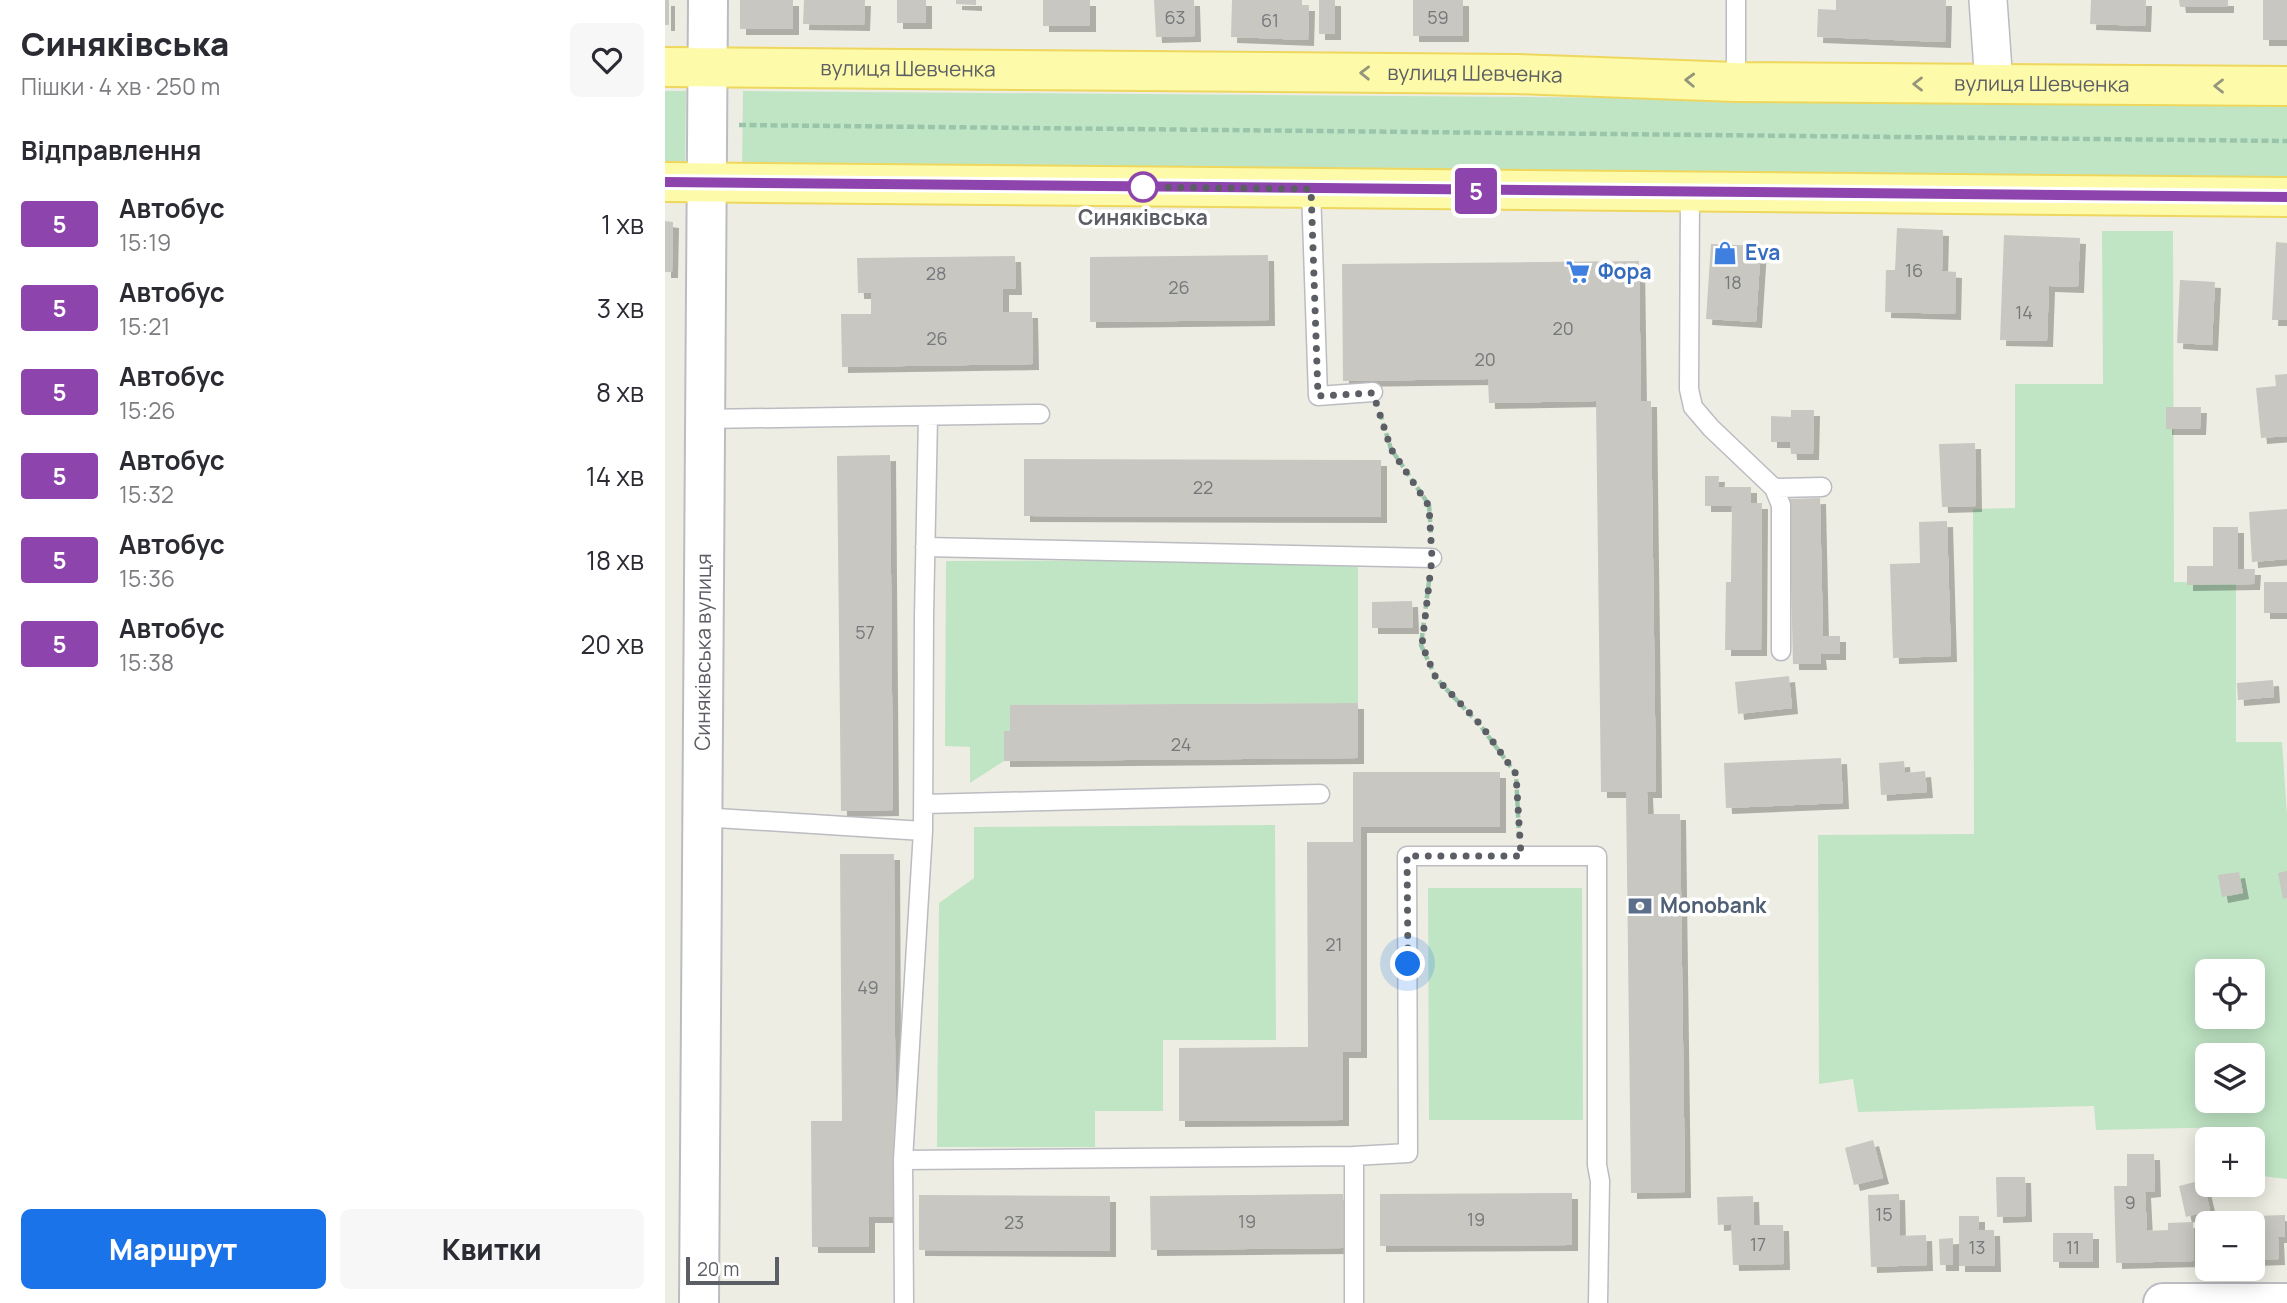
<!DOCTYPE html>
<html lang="uk">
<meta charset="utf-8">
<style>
body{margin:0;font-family:Manrope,sans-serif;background:#f7f7f7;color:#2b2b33;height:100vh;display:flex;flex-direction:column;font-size:26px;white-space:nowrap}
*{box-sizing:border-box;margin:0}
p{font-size:23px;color:#7c7c81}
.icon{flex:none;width:38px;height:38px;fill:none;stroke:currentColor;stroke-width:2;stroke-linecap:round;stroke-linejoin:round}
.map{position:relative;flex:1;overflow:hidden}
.panel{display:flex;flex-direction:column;background:#fff;width:665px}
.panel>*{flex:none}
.badge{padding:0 14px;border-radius:5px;font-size:24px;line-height:46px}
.controls{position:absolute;left:1530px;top:959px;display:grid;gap:14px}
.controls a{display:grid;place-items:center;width:70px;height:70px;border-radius:10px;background:#fff;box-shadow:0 4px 18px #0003;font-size:35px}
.scale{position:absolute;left:21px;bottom:18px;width:93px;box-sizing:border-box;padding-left:7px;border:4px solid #5b5e64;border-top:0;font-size:19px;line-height:24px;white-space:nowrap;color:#5b5e64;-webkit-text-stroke:5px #fff;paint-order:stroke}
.you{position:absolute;width:35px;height:35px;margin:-18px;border:5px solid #fff;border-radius:50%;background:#1a73e8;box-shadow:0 0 0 10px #1a73e833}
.map>.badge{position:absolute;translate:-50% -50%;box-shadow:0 0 0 4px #fff}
h2{padding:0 21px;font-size:26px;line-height:63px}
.round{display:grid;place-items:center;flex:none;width:74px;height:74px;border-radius:10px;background:#f7f7f7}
.overview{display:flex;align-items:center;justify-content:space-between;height:119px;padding:0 21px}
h1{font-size:33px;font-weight:800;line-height:52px}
.cta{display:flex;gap:14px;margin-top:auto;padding:14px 21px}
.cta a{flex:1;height:80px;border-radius:10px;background:#1a73e8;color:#fff;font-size:28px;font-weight:800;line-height:80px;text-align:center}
.cta a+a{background:#f7f7f7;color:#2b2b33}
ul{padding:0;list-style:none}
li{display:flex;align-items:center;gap:21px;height:84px;padding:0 21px}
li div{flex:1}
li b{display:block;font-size:26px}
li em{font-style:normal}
li .badge{min-width:77px;font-weight:700;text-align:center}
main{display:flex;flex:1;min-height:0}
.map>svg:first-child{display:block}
</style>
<main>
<section class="panel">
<div class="overview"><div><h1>Синяківська</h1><p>Пішки · 4 хв · 250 m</p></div><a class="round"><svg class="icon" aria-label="heart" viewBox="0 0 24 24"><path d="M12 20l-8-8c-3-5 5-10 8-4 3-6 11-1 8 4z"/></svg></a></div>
<h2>Відправлення</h2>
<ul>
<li><span class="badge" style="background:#8e44ad;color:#fff">5</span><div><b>Автобус</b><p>15:19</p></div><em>1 хв</em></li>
<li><span class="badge" style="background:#8e44ad;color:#fff">5</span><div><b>Автобус</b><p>15:21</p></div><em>3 хв</em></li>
<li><span class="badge" style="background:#8e44ad;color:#fff">5</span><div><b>Автобус</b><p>15:26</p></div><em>8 хв</em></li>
<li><span class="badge" style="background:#8e44ad;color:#fff">5</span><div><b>Автобус</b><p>15:32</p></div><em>14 хв</em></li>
<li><span class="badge" style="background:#8e44ad;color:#fff">5</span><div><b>Автобус</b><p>15:36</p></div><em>18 хв</em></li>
<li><span class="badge" style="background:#8e44ad;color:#fff">5</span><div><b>Автобус</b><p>15:38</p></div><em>20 хв</em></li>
</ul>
<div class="cta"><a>Маршрут</a><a>Квитки</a></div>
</section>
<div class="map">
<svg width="1622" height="1303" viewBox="0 0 1622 1303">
<defs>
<filter id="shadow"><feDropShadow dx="6" dy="6" stdDeviation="0" flood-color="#0004"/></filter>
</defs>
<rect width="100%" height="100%" fill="#eeede3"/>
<!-- green -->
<path fill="#c0e5c5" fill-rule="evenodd" d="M0,91h21l-1,80h-20z
M78,91l1544,12v83l-1545,-14z
M1437,231h71l1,351 62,1v159h46l5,72v365l-35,-4v-36h-15l-3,-12 -138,3 -2,-24 -236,6 -5,-33 -34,5 -1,-249 156,-1 -1,-325 42,-1v-124h88zM1542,971h45v46h-45zM1542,1055h45v46h-45z
M693,560v143l-348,2v26h-6v30l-34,22v-36l-25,-1 1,-185z
M610,825l1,215h-113v71h-68v36h-158l2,-244 35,-25v-51z
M763,888h154l1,232h-154z"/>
<!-- building -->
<path fill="#c8c7c1" filter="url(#shadow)" d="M0,0h4v25h-4z
M75,0h53v29h-53z
M139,0h61l-1,25 -61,-1z
M232,0h29v23h-29z
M291,0h20v5l-20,-1z
M378,0h47v26h-47z
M489,0h40l1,36 -39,1z
M567,0h70v5h7l-1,35 -77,-3z
M654,0h16v34h-16z
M748,0h50v36h-50z
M1171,0h110l-1,42 -128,-5 1,-28 18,1z
M1426,0h55l-1,26 -55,-2z
M1514,0h49v7h-48z
M1598,0h24v40h-24z
M0,221l8,1 -1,50h-7z
M1232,228l46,2 -1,41 14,1 -1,42 -70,-2 1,-42h9z
M1339,235l76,3 -2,49 -29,-1 -2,55 -47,-1z
M1611,242l11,1v77h-15z
M1046,244l50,2 -5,76 -50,-3z
M603,255l1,65 -179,2v-65z
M350,256l1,33h-13v23h29l1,52 -191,3 -1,-53h30v-21h-13l-1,-35z
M974,261l2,140h10l5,391h-9l1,22h32l5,378 -54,1 -5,-401h-25l-5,-391 -107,2 -1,-24 -145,2 -1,-117z
M1515,280l35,2 -3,63 -35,-2z
M1622,374v62l-26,2 -5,-50 20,-2 -1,-11z
M1501,407h35l-1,22h-34z
M1126,410h23l-1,44h-22l-1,-12h-19v-26l20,1z
M1310,443l1,63 -34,1 -3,-63z
M225,455l3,355 -52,1 -4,-355z
M359,459l357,1v57l-357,-1z
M1040,476h14l-1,11h33v16h11l-1,147h-36l1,-68h5l1,-76h-27z
M1155,498l3,138h17v18h-20l1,10h-28l-4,-165z
M1622,509v50l-35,3 -3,-50z
M1282,521l4,135 -58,2 -3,-94 30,-1 -1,-41z
M1548,527h25v42h17l-1,15 -67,1v-19h26z
M1599,582h23v31h-23z
M747,601l1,27h-41v-26z
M1124,676l3,32 -54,6 -3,-32z
M1608,680l1,17 -36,3 -1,-17z
M693,703v55l-354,3v-30h6v-26z
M1176,758l2,45 -117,5 -2,-45z
M1239,761l1,12 20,-2 2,21 -46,3 -2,-32z
M688,772h147v55h-139v225h-18v68l-164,1v-73l129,-1 -1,-205h46z
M175,854h54l2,363h-27v30h-57l-1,-126h31z
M1622,871v27l-4,1 -5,-26z
M1574,872l4,21 -21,4 -4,-22z
M1208,1140l10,38 -29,7 -9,-37z
M1462,1154h27l1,37 -10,1 2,39 21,-1v-7l25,-1 1,39 -78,2 -2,-77h13z
M1331,1177h29l1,39 -29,1z
M1538,1180l7,30 -24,7 -7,-31z
M907,1193v52l-192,1v-52z
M678,1194l1,54 -193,2 -1,-54z
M1234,1194l1,42 26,-1 1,30 -56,2 -3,-72z
M254,1195l191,1v55l-191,-1z
M1088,1196l1,29h29l1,39 -51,1 -2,-41 -13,1 -1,-28z
M1620,1215v22h-7l1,22 -27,1v-37h-29v-6z
M1294,1216h20v14h15l1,36h-36z
M1388,1233h40v29h-40z
M1288,1238v27h-13l-1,-26z"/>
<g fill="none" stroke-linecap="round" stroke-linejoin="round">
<!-- service casing -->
<g stroke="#bbbcc2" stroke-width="21">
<path id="service" d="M1071,0v82
M646,189l7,207 55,-4
M1025,193l-1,196 4,18 18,21 63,60 7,17v146
M40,419l335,-5
M1109,488l48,-1
M260,547l507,11
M259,804l396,-10
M36,817l222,14 -20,329 451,-4v147
M258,831l1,-215 4,-200
M689,1156l54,-3 -1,-297h190v309l3,16 -2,122
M238,1160l1,143"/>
</g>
<!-- minor casing -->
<g stroke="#bbbcc2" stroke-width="40">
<path id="minor" d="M1323,0l6,84"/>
</g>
<!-- tertiary casing -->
<g stroke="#bbbcc2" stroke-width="42">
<g id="tertiary">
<path id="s1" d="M34,1303l9,-1303"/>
<path d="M1498,1303h124"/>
</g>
</g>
<!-- primary casing -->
<g stroke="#eed75c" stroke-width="42">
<g id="primary">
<path id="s2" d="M0,67l851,7 220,8 551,4"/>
<path d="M0,182l1622,15"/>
</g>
</g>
<!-- path -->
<path stroke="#9ac5ab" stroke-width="4.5" stroke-dasharray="7 3.5" stroke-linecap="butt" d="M74,125l1548,16
M715,413l11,36 38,56 2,29
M764,581l-8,64 15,33 44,47 36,49 3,60"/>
<!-- service -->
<use href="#service" stroke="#fff" stroke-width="18"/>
<!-- minor -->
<use href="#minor" stroke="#fff" stroke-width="37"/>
<!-- tertiary -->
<use href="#tertiary" stroke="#fff" stroke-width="38"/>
<!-- primary -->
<use href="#primary" stroke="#fdfaa9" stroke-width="38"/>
</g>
<!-- one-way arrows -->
<defs><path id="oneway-chevron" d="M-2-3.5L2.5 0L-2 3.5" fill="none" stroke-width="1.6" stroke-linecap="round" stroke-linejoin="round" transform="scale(1.75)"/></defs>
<g stroke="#94957c">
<use href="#oneway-chevron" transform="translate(700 73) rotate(-179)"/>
<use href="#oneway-chevron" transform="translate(1025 80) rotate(-178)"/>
<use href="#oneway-chevron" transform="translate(1253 84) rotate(-180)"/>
<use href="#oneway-chevron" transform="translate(1554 86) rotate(-180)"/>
</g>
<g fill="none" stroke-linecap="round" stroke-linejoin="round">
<!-- line casing -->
<g stroke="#fff" stroke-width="16">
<path id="line" d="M0,182l1622,15"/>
</g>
<!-- line -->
<use href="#line" stroke="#8e44ad" stroke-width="10"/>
<!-- walk -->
<path stroke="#5b5e64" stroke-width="7" stroke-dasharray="0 12.6" d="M478,187l168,2 7,207 55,-3 18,56 38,57 3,52 -10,87 14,33 45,47 35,49 5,82h-114l1,108"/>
</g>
<!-- icons -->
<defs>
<g id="shop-bare" transform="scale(1.89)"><path d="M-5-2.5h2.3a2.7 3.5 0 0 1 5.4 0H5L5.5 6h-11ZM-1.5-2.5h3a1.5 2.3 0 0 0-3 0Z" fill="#3f7fe0" stroke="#fff" stroke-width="2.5" paint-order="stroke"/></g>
<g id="supermarket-bare" transform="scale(1.89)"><path d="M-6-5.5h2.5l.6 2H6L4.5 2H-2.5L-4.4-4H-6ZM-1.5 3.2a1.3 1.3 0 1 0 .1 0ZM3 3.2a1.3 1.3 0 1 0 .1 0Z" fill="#3f7fe0" stroke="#fff" stroke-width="2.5" paint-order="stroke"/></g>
<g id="bank-bare" transform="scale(1.89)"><path d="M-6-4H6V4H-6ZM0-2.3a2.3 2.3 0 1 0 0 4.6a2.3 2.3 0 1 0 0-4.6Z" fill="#5c6f8a" stroke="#fff" stroke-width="2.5" paint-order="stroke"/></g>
</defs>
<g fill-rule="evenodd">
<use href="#shop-bare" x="1060" y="253"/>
<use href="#supermarket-bare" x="913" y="272"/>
<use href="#bank-bare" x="975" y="906"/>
</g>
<!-- markers -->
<circle fill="#fff" stroke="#8e44ad" stroke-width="3.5" cx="478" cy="187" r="14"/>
<g text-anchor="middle" stroke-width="7" stroke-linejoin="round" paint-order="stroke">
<!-- number labels -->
<g font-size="18" fill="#76787b">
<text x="510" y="24">63</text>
<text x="773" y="24">59</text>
<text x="605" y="27">61</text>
<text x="1249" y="277">16</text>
<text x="271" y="280">28</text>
<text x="1068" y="289">18</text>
<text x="514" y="294">26</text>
<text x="1359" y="319">14</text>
<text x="898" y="335">20</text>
<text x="272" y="345">26</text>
<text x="820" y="366">20</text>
<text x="538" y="494">22</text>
<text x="200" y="639">57</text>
<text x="516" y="751">24</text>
<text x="669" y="951">21</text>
<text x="203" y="994">49</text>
<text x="1465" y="1209">9</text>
<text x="1219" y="1221">15</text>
<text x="811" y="1226">19</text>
<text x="582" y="1228">19</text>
<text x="349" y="1229">23</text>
<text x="1093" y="1251">17</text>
<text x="1312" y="1254">13</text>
<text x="1408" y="1254">11</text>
</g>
<!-- street labels -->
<g font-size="21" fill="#5b5e64" stroke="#fff">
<text dy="7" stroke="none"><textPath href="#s2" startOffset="243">вулиця Шевченка</textPath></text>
<text dy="7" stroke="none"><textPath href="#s2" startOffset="810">вулиця Шевченка</textPath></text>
<text dy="7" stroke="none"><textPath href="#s2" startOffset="1377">вулиця Шевченка</textPath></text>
<text dy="7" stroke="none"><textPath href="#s1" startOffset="651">Синяківська вулиця</textPath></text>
</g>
<!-- stop labels -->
<g font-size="21" font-weight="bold" fill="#5b5e64" stroke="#fff">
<text x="478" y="225">Синяківська</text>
</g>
<!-- shop labels -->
<g font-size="21" font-weight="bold" fill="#366cbe" stroke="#fff" text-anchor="start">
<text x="1080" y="260">Eva</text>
<text x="933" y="279">Фора</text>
</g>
<!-- service labels -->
<g font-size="21" font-weight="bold" fill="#4e5e75" stroke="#fff" text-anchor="start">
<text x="995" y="913">Monobank</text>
</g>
</g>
</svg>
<div class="controls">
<a><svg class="icon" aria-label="locate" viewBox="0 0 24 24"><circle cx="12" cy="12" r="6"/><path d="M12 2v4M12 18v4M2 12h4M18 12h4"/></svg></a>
<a><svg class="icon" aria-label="layers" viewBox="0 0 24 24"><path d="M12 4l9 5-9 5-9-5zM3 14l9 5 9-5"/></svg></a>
<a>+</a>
<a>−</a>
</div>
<div class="scale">20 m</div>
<div class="you" style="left:743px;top:964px"></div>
<b class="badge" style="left:811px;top:191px;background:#8e44ad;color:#fff">5</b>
</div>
</main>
